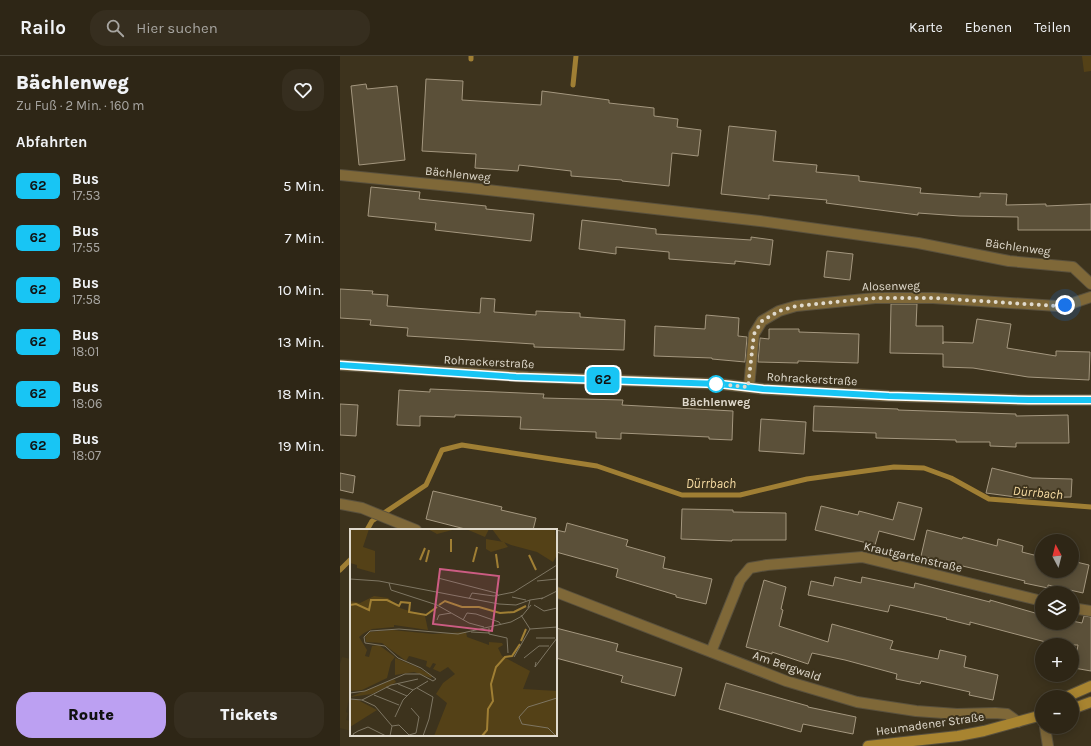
<!DOCTYPE html>
<html lang="de">
<meta charset="utf-8">
<style>
body{margin:0;font-family:Karla,sans-serif;background:#362e1f;color:#f1f3f6;height:100vh;display:flex;flex-direction:column;font-size:15px;white-space:nowrap}
*{box-sizing:border-box;margin:0}
p{font-size:13px;color:#a7a5a1}
.icon{flex:none;width:22px;height:22px;fill:none;stroke:currentColor;stroke-width:2;stroke-linecap:round;stroke-linejoin:round}
.map{position:relative;flex:1;overflow:hidden}
.sheet{display:flex;flex-direction:column;background:#2e2616;width:340px}
.sheet>*{flex:none}
.badge{padding:0 8px;border-radius:6px;font-size:14px;line-height:26px}
.needle{width:26px;rotate:353deg}
.controls{position:absolute;left:695px;top:478px;display:grid;gap:8px}
.controls a{display:grid;place-items:center;width:44px;height:44px;border-radius:50%;background:#2e2616;box-shadow:0 2px 10px #0003,0 0 0 1px #494335;font-size:20px}
.you{position:absolute;width:20px;height:20px;margin:-10px;border:3px solid #fff;border-radius:50%;background:#1a73e8;box-shadow:0 0 0 6px #1a73e833}
.map>.badge{position:absolute;translate:-50% -50%;box-shadow:0 0 0 2px #fff}
h2{padding:0 16px;font-size:15px;line-height:36px}
.round{display:grid;place-items:center;flex:none;width:42px;height:42px;border-radius:16px;background:#362e1f}
.headline{display:flex;align-items:center;justify-content:space-between;height:68px;padding:0 16px}
h1{font-size:19px;font-weight:800;line-height:30px}
.button{display:flex;gap:8px;margin-top:auto;padding:8px 16px}
.button a{flex:1;height:46px;border-radius:16px;background:#bca0f2;color:#111;font-size:16px;font-weight:800;line-height:46px;text-align:center}
.button a+a{background:#362e1f;color:#f1f3f6}
ul{padding:0;list-style:none}
li{display:flex;align-items:center;gap:12px;height:52px;padding:0 16px}
li div{flex:1}
li b{display:block;font-size:15px}
li em{font-style:normal}
li .badge{min-width:44px;font-weight:700;text-align:center}
header{display:flex;align-items:center;gap:24px;box-sizing:border-box;height:56px;padding:0 20px;background:#2e2616;border-bottom:1px solid #494335}
header strong{font-size:19px}
nav{display:flex;gap:22px;margin-inline-start:auto;font-size:14px}
.search{width:280px;height:36px;background:#362e1f;display:flex;align-items:center;gap:10px;box-sizing:border-box;padding:0 14px;border-radius:16px;color:#a7a5a1;font-size:15px}
main{display:flex;flex:1;min-height:0}
.map>svg:first-child{display:block}
</style>
<header>
<strong>Railo</strong>
<div class="search"><svg class="icon" aria-label="search" viewBox="0 0 24 24"><circle cx="10" cy="10" r="6"/><path d="M15 15l6 6"/></svg>Hier suchen</div>
<nav><a>Karte</a><a>Ebenen</a><a>Teilen</a></nav>
</header>
<main>
<section class="sheet">
<div class="headline"><div><h1>Bächlenweg</h1><p>Zu Fuß · 2 Min. · 160 m</p></div><a class="round"><svg class="icon" aria-label="heart" viewBox="0 0 24 24"><path d="M12 20l-8-8c-3-5 5-10 8-4 3-6 11-1 8 4z"/></svg></a></div>
<h2>Abfahrten</h2>
<ul>
<li><span class="badge" style="background:#18c5f4;color:#111">62</span><div><b>Bus</b><p>17:53</p></div><em>5 Min.</em></li>
<li><span class="badge" style="background:#18c5f4;color:#111">62</span><div><b>Bus</b><p>17:55</p></div><em>7 Min.</em></li>
<li><span class="badge" style="background:#18c5f4;color:#111">62</span><div><b>Bus</b><p>17:58</p></div><em>10 Min.</em></li>
<li><span class="badge" style="background:#18c5f4;color:#111">62</span><div><b>Bus</b><p>18:01</p></div><em>13 Min.</em></li>
<li><span class="badge" style="background:#18c5f4;color:#111">62</span><div><b>Bus</b><p>18:06</p></div><em>18 Min.</em></li>
<li><span class="badge" style="background:#18c5f4;color:#111">62</span><div><b>Bus</b><p>18:07</p></div><em>19 Min.</em></li>
</ul>
<div class="button"><a>Route</a><a>Tickets</a></div>
</section>
<div class="map">
<svg width="751" height="690" viewBox="0 0 751 690">
<rect width="100%" height="100%" fill="#3d331d"/>
<!-- built -->
<path fill="#45381b" d="M2,601l9,2v32l-5,21 2,1 -2,7 5,1v10l-11,-3v-64z"/>
<!-- green -->
<path fill="#544117" d="M742,0h9v15l-7,1z"/>
<g fill="none" stroke-linecap="round" stroke-linejoin="round">
<!-- stream -->
<path stroke="#a07f34" stroke-width="5" d="M131,3v-3
M233,29l3,-29
M27,474l5,-9 54,-36 16,-35 20,-5 135,21 85,29h58l67,-16 87,-12 30,1 27,10 38,21 102,8
M0,514l11,-11"/>
</g>
<!-- building -->
<path fill="#5b5039" stroke="#a4977f" d="M86,23l37,2 -1,19 79,5 1,-14 67,9v3l45,5v8l24,3 -1,8 24,3 -3,26 -26,-3 -3,33 -47,-5v-1l-51,-4v-5l-52,-6 -1,6 -43,-3 1,-14 -54,-3z
M26,28l1,5 30,-3 8,74 -46,5 -8,-79z
M389,70l47,5 -3,30 44,4 -1,7 43,4v5l62,7 -1,5 60,4v-4l27,1 -1,11 40,-1v2l45,-2v26h-73v-13l-58,-1 -42,-3v2l-92,-12 1,-3 -58,-5v4l-48,-5z
M31,131l49,5 -1,7 67,7v3l48,5 -3,27 -96,-11 1,-7 -68,-7z
M242,164l74,9v5l95,6v-3l22,3 -3,25 -35,-4v3l-66,-5v-7l-53,-5v7l-37,-5z
M487,195l26,3 -3,26 -26,-3z
M0,233l33,2 -1,3 16,1 -1,11 93,7 1,-15 14,1 -1,13 42,3v-4l44,2v4l45,3 -1,30 -90,-3v-3l-127,-8 1,-8 -38,-3 1,-5 -31,-2z
M551,248h26l-1,22h27v18v-2l30,1 4,-24 34,5 -4,24 49,8v-5l34,1 -1,28 -61,-3 -55,-9 -30,-1v-13l-53,-1z
M366,259l33,3 -1,18 9,1 -2,25 -33,-3v-1l-58,-2 1,-30 50,3z
M429,273h30v3l60,2 -1,29 -60,-2v2l-40,-1 2,-24 9,1z
M90,333l114,5 -1,4 80,2 -1,5 111,6 -1,29 -23,-1v-2l-88,-4v6l-25,-1v-6l-76,-3 1,-12 -66,-2v2l-35,-1v10l-23,-1 2,-35 31,2z
M0,348l18,1 -2,31 -16,-1z
M474,350l84,3v1l118,4v2l52,-1 1,28h-53v4l-26,-1v-4h-34v-2l-80,-2v-5l-63,-2z
M421,363l45,3 -2,32 -45,-3z
M652,412l40,10 40,1 -1,18 -48,1 -37,-5z
M0,417l15,3 -2,17 -13,-3z
M93,435l69,16 -1,3 35,8 -3,12h-64l-43,-11z
M558,446l24,6 -8,32 -35,-9 -4,14 -60,-15 6,-24 37,9 1,-4 34,9z
M342,453l51,1v2l53,1v27h-54v1l-51,-2z
M227,467l61,17 -2,6 39,11 -2,11 49,11 -6,25 -30,-7v-2l-60,-18 2,-8 -62,-17v-22l9,2z
M587,474l35,9 1,-2 34,9 1,-7 25,7 -1,6 20,5v14h30v-10l17,4 -6,28 -35,-8v3l-24,-5 1,-2 -104,-25z
M495,521l26,6 1,-6 52,11 1,-5 75,19v-2l52,15v8h30v-2l10,2 2,-7 7,1v54l-17,-3 4,-23h-21l-87,-23v3l-24,-6 1,-1 -57,-13 -2,7 -80,-17 3,-14 22,5z
M424,524l22,7 -5,22 2,1 -4,16 49,16 4,-18 61,17 -3,8 48,10 2,-9 26,6 -2,11 34,8 -5,25 -24,-5 1,-3 -49,-11 -1,3 -24,-5 1,-5 -52,-14 -33,-7 -4,11 -36,-12v2l-26,-7z
M216,572l62,16 -2,7 66,17 -7,28 -54,-14 2,-6 -67,-18z
M386,627l82,23v1l48,10 -3,17 -50,-10 -2,8 -82,-23z"/>
<g fill="none" stroke-linecap="round" stroke-linejoin="round">
<!-- minor casing -->
<g stroke="#5a513d" stroke-width="12">
<path id="minor" d="M0,119l130,13 290,33 158,22 91,18 64,6 18,17
M409,331l5,-53 8,-13 17,-10 17,-5 79,-8h58l124,8 16,-3 18,-6
M0,448l22,4 54,22
M216,536l230,89 71,21 59,9 41,3 38,-1 12,1 11,8
M732,552l19,3
M371,596l29,-72 10,-12 17,-3 95,-8 180,44
M705,671l3,19"/>
</g>
<!-- tertiary casing -->
<g stroke="#5a513d" stroke-width="12">
<path id="tertiary" d="M0,309l188,12 192,7 43,5 126,7 140,4h62"/>
</g>
<!-- secondary casing -->
<g stroke="#5a513d" stroke-width="12">
<path id="secondary" d="M726,641l25,-11
M732,653l19,-7
M528,690l90,-10 26,-5 58,-16"/>
</g>
<!-- minor -->
<use href="#minor" stroke="#7f6838" stroke-width="10"/>
<!-- tertiary -->
<use href="#tertiary" stroke="#7f6838" stroke-width="10"/>
<!-- secondary -->
<use href="#secondary" stroke="#a88430" stroke-width="10"/>
</g>
<g fill="none" stroke-linecap="round" stroke-linejoin="round">
<!-- line casing -->
<g stroke="#fff" stroke-width="9">
<path id="line" d="M0,309l176,12 204,7 43,5 126,7 140,4h62"/>
</g>
<!-- line -->
<use href="#line" stroke="#18c5f4" stroke-width="6"/>
<!-- walk -->
<path stroke="#e0dacd" stroke-width="4" stroke-dasharray="0 7.2" d="M376,328l32,3 6,-53 8,-13 17,-10 17,-5 79,-8h58l124,8 8,-1"/>
</g>
<!-- markers -->
<circle fill="#fff" stroke="#18c5f4" stroke-width="2" cx="376" cy="328" r="8"/>
<g text-anchor="middle" stroke-width="4" stroke-linejoin="round" paint-order="stroke">
<!-- street labels -->
<g font-size="12" fill="#e0dacd" stroke="#3d331d">
<text transform="translate(118 118) rotate(6)" y="4">Bächlenweg</text>
<text transform="translate(678 191) rotate(8)" y="4">Bächlenweg</text>
<text transform="translate(551 230) rotate(-1)" y="4">Alosenweg</text>
<text transform="translate(149 306) rotate(3)" y="4">Rohrackerstraße</text>
<text transform="translate(472 323) rotate(3)" y="4">Rohrackerstraße</text>
<text transform="translate(573 501) rotate(13)" y="4">Krautgartenstraße</text>
<text transform="translate(447 610) rotate(19)" y="4">Am Bergwald</text>
<text transform="translate(590 668) rotate(-8)" y="4">Heumadener Straße</text>
</g>
<!-- stop labels -->
<g font-size="12" font-weight="bold" fill="#e0dacd" stroke="#3d331d">
<text x="376" y="350">Bächlenweg</text>
</g>
<!-- water labels -->
<g font-size="13" font-style="italic" fill="#f8dda4" stroke="#3d331d">
<text x="371" y="432">Dürrbach</text>
<text transform="translate(698 436) rotate(5)" y="5">Dürrbach</text>
</g>
</g>
<!-- overview -->
<g transform="translate(10 473)">
<rect width="207" height="207" fill="#3d331d"/>
<path d="M0,0h19l-6,18 12,4v22l-18,-5v-3l-7,-2zM78,0h28l-19,5zM116,0h23l-4,8zM142,0h63l2,26 -4,7 -16,-10 -26,-7 -10,-4zM136,10l18,3 4,5 -17,5 -5,-3zM24,67l14,2 12,10 25,8 3,14 -34,-5v2l-22,2 -8,4 -5,4 8,13 -2,6 4,1 3,-11 7,-1 16,12 -4,5 -4,16 -25,12 -12,1v-90l10,2zM42,101l41,4 33,-2 1,5 22,8v-3l13,1 1,2 -5,3 4,8 28,15 -7,18 34,2v45h-123l13,-33 -11,-9 7,-11 12,-9 -7,-7 -8,5 -7,-3 3,-5 -3,-1 -3,5 -4,-2 1,-5 -14,-4 -4,-1 -3,5 -24,-18 -16,-1 -1,-6 4,-4zM45,129l22,9 15,9 -1,2 -17,-6 -19,3zM44,150l2,3 -3,2 -21,10 -22,3zM0,171h8l19,10 -27,17z" fill="#544117"/>
<path fill="none" stroke="#a07f34" stroke-width="2" d="M101,10v13M146,25l2,14M179,26l7,15M70,31l5,-12M76,33l3,-12M123,33l4,-15M0,76l6,-1 13,6 2,-10h16l12,6 2,-4 9,1 -1,9 17,3 11,-8M89,76l6,-4 17,6h17l21,6 14,-1 12,-6M171,112l5,-12M132,207l5,-6 1,-21 5,-8 -2,-17 5,-17 9,-10 7,-1 8,-12"/>
<path fill="none" stroke="#7e7663" stroke-width="1" d="M88,49l58,15 3,3M0,50l29,2 120,23 17,1 14,-5M187,52l20,-2M39,54l2,7 46,15 32,18 15,4M162,68l14,3M119,70l3,-6 22,3 20,-4 43,-27M191,70l16,-8M184,76l10,6 13,-3M178,79l2,-8 13,-2M171,86l9,14M87,91l2,-5 12,-2M113,91l4,-7 9,1 23,8 2,3M139,99v6l18,4 1,15M180,100l27,-2M121,103l18,1M186,109h19M164,128l16,-28M174,129l15,-12h10M186,133l-1,5 22,-29M48,155l15,6M36,158l21,9M67,159l16,9 -4,22 -6,17M0,164l15,-2 40,-17h15l13,7 3,-2 -15,-11 -23,-10 -13,-12 -20,-3 -1,-6 6,-6 29,-2 59,5 53,-12 11,-6 9,-11M24,166l25,10M0,170l12,1 13,6 17,20 -2,10M12,171l29,-15 27,-6M45,188l8,-17 10,-10 15,-9M42,197l7,-1 10,10 7,-2 3,-16 -8,-9M4,207l-1,-2 5,-3 10,-4 18,9M206,207l-8,-8 -26,-4 -3,-7 9,-10 29,-9"/>
<path fill="#cc5c83" fill-opacity="0.15" stroke="#cc5c83" stroke-width="2" d="M90,40l59,7 -7,55 -59,-7z"/>
<rect width="207" height="207" fill="none" stroke="#e0dacd" stroke-width="2"/>
</g>
</svg>
<div class="controls">
<a><svg class="needle" viewBox="-14 -14 28 28"><path d="M0-13l5 13h-10z" fill="#e53935"/><path d="M0 13l5-13h-10z" fill="#a7a5a1"/></svg></a>
<a><svg class="icon" aria-label="layers" viewBox="0 0 24 24"><path d="M12 4l9 5-9 5-9-5zM3 14l9 5 9-5"/></svg></a>
<a>+</a>
<a>−</a>
</div>
<div class="you" style="left:725px;top:249px"></div>
<b class="badge" style="left:263px;top:324px;background:#18c5f4;color:#111">62</b>
</div>
</main>
